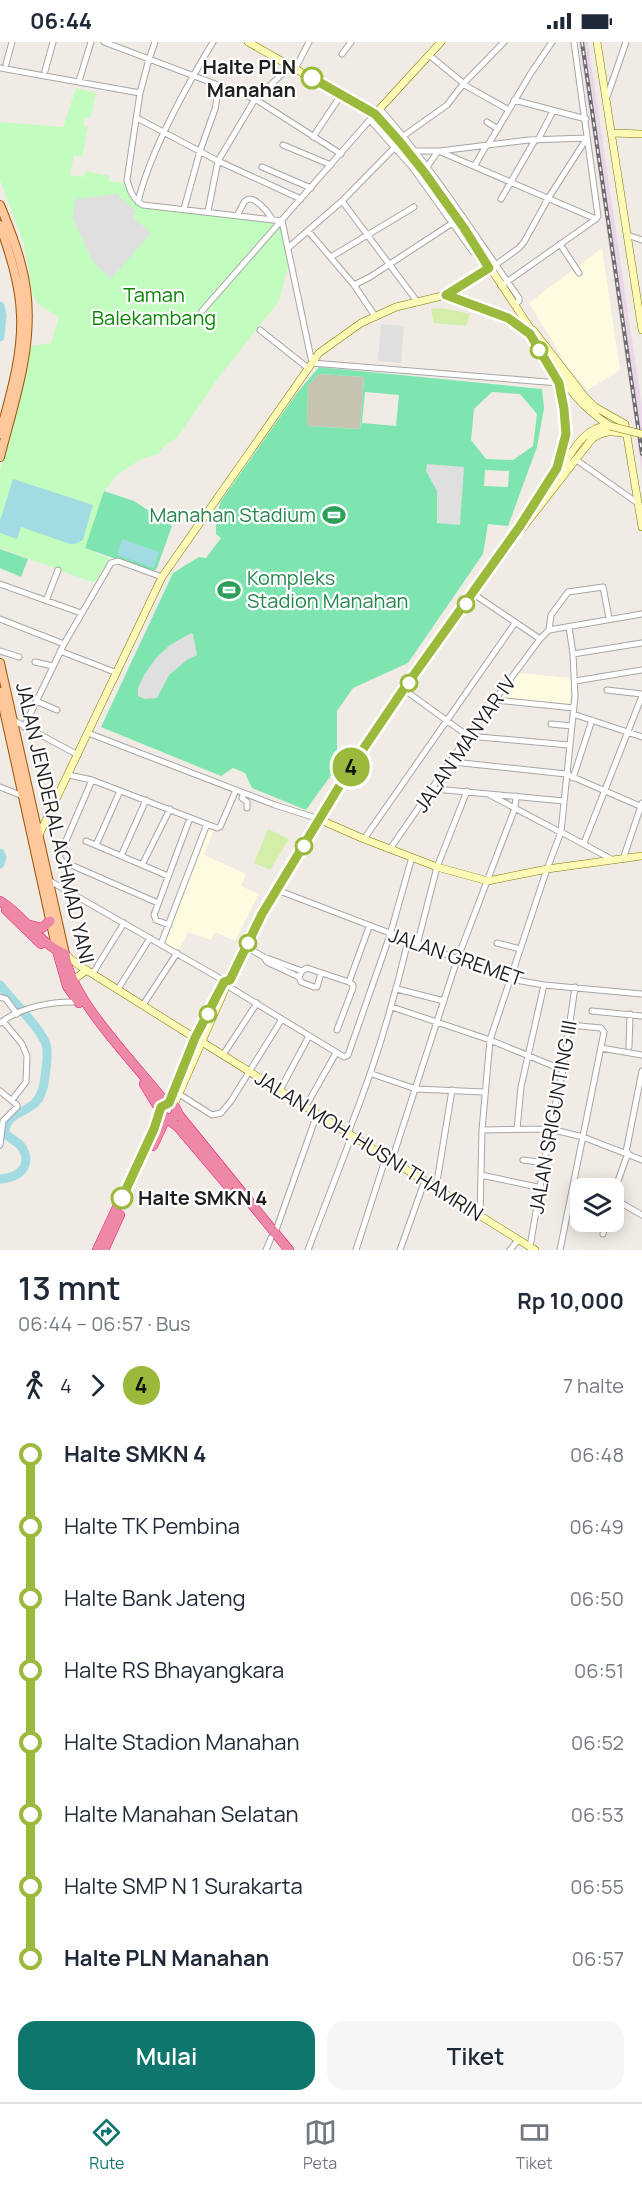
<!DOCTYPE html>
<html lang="id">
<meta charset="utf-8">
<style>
body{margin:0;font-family:Manrope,sans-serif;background:#f6f6f7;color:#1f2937;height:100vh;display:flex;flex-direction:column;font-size:22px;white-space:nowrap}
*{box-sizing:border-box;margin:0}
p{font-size:20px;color:#747a83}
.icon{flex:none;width:33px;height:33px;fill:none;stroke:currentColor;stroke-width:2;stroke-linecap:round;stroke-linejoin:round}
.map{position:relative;height:1208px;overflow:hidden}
.side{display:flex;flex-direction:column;background:#fff;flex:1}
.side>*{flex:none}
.badge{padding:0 12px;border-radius:20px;font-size:21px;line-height:39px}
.buttons{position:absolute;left:570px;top:1136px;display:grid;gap:12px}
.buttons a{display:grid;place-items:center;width:54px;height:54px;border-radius:12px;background:#fff;box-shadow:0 3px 15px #0003;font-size:30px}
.map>.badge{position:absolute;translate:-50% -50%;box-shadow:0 0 0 3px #fff}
.legs{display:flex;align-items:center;gap:9px;height:66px;padding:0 18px;font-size:20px}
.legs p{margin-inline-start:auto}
.summary{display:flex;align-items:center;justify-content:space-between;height:102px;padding:0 18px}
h1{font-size:33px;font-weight:600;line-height:45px}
.cta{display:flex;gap:12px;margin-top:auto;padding:12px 18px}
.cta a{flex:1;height:69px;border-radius:18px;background:#0f766e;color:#fff;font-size:24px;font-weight:600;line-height:69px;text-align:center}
.cta a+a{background:#f6f6f7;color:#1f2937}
ul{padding:0 18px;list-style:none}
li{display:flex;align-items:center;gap:21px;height:72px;font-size:22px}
li i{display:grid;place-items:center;width:9px;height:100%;margin:0 8px;background:currentColor}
li i::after{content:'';width:15px;height:15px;margin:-8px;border:4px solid;border-radius:50%;background:#fff}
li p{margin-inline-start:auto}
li:first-child i{background:linear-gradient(#0000 50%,currentColor 0)}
li:last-child i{background:linear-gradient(currentColor 50%,#0000 0)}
.status{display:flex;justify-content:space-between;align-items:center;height:42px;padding:0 30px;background:#fff;direction:ltr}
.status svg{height:16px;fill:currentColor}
.menu{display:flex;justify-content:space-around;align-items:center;height:84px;border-top:2px solid #e0e1e3;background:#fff;font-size:16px;color:#747a83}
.menu a{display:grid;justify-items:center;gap:3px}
.menu .active{color:#0f766e}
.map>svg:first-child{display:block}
</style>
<div class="status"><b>06:44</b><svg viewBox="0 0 49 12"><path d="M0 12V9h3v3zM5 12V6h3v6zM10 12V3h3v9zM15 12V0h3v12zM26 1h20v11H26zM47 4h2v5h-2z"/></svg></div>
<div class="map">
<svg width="642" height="1208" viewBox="0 0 642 1208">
<rect width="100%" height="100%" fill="#f1ebe5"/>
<!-- industrial -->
<path fill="#ead6e9" d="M579,0h9l54,365v64z"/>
<!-- education -->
<path fill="#fffbe0" d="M602,206l18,122 -32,20 -19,-21 -40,-66z
M519,631l52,5 -1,26 -68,-6z
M208,785l6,2 -10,26 42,19 -5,12 18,8 -24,47 -20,-9 -4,8 -23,-8 -10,19 -14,-8z"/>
<!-- construction -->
<path fill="#c6c3b0" d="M319,332l45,3 -4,52 -53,-3 1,-41z"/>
<!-- grass -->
<path fill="#d3eea8" d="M442,266l28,6 -4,12 -32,-3 -3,-14z
M268,787l21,10 -19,31 -16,-7z"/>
<!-- park -->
<path fill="#c2fdbf" d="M76,46l20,5 -5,24h-6l-2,8 5,2 -6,30 -8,-2 -4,20 14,2 1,-6 25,5 -1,5 16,2 15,23 26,5 105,10 12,10 5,35 -9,35 -63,80 -39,57 -11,6 -8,10 -17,5 -24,16 -13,16 -19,57 26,11 -17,24 -94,-35v-78l31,-124 20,-3 8,-26 -21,-13 -5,-8 -9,-52 -24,-64v-58l63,5z"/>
<!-- pitch -->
<path fill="#7ee5b0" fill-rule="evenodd" d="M319,325l223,22 2,19 -7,39 -29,79 -20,-2 -5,30 -75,109 -55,25 -16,23v56l-31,43 -54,-22 -7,-15 -12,-5 -12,8 -120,-49 72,-154 26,-16 7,1 15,-20 -5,-4v-18l5,-15 76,-108zM319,332l45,3 -4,52 -53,-3 1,-41zM365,350l34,3 -3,31 -34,-3zM492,350l28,2 17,20 -4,32 -20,14 -27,-1 -15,-19 3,-31zM485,428l24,1 -1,16 -24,-1z
M104,449l30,10 38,25 -15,42 -4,4 -68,-24z
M0,507l28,10 -7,18 -21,-9z"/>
<!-- parking -->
<path fill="#dfdfdf" d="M117,152l19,17 -3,6 18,16 -40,46 -18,-17 -21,-44 4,-19z
M381,282l23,2 -3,37 -23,-2z
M427,422l37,3 -4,58 -23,-2v-32l-11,-20z
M191,591l2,1 4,21 -10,5 -18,15 -12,23 -12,1 -7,-3v-8l6,-13 12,-17 14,-13z"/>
<!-- water -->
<path fill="#a2dbe1" d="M13,437l80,26 -10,35 -8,4h-5l-49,-17 -4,12 -17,-6v-12z
M122,497l37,13 -5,16 -37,-13z"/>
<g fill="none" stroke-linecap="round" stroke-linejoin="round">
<!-- river -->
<path stroke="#a2dbe1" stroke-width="9" d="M0,264l2,9 -2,22
M0,811l2,4 -2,7
M0,943c12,15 40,43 46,59 3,10 0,23 -1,33 -1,9 -3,19 -10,26 -12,11 -31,11 -30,31 5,4 11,7 15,11 4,4 5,8 6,13 0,15 -13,20 -26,21"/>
<!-- street casing -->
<g stroke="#a6a6a6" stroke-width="7">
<path id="street" d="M104,0l151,57 86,55
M342,12l9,-12
M429,13l39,32 41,23
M6,22l6,-22
M0,26l140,25 -13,87c3,11 6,19 16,25l139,16
M295,27l14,-27
M45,29l8,-29
M79,39l12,-39
M140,51l9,-34 6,-17
M607,55l19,-55
M514,58l72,19
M380,67c53,60 93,124 139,189v3l-4,4
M137,76l81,43 83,38
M370,78l42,47 61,85h7
M487,80l11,7
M313,95l28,-42
M402,95l45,-32 17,-22 40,-41
M538,98l15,-29
M283,103l48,20
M488,103l43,-72 21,-31
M415,109h25l89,-11 58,-2
M441,110l155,67
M475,123l11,-19
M262,125l49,21
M427,125l11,-16
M501,157l34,-59
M342,159l74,99
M138,160c12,-51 48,-115 75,-160
M184,167l16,-58 15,-42 4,-24
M208,169l10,-50 37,-62 36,-33
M237,173c3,-4 5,-10 8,-14 8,-8 23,11 27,18
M282,179l30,142 247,20
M309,190l45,53 21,31
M627,193l15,5
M560,202l19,29
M288,206l54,-47 55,-56
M331,215l83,-50
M494,224l25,-18 5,-6 25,-45 38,-59
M354,243l16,-8 84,-55
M501,244l95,-67 2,-3 -24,-174
M202,269l173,-197
M260,288l48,38
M575,417l64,45
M0,542l81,29
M478,555l62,42
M46,559l12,-31
M0,577l64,25
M549,588l2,-15 17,-23 35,-5 6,31
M0,609l19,6
M60,609l57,22
M573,612l69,-11
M35,620l18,4
M575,639l67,-11
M607,648l35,4
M406,649l62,45 101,9
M496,658l78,8
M36,659l21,9
M573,672l69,23
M13,678l65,35
M551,682l21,2
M24,685l40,-83 47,-81 7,-2 44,16
M88,691l187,72 41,13
M453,720l113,12 76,33
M69,733l23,5 125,48 3,-1 16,-37
M573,736l19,-58
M92,738l-33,77 3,4 96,42
M0,745l23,9
M435,747l129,12
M244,751l-2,5 5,4v6
M490,753l70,37
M561,790l52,28
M364,797l151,-216
M86,799l82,35
M584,801l58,-147
M96,803l24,-54
M390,807l78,-113 72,-97 9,-9 93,-16
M121,814l25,-56
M623,817l19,-56
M142,823l28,-56
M50,839l171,98 10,9 113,69 4,-2 42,-120 22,-78
M277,848l233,89 34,6 98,9
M169,883l-13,-5 -2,-5 36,-97
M497,901l23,6
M161,902l46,-120
M417,903l20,-78 30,-76
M246,905l18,10 38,14
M264,915l3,5 32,15 2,5 13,5h3l4,-14
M93,931l31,-50
M299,935l3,-6 5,-3 42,14 20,-55
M118,947l32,-51
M397,947l47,12
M0,955l6,2 11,15
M143,963l34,-52
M392,965l98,33 73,30
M592,969l50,5
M3,979l19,23 5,12 -1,26 -14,18
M0,981c21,-16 52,-22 78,-21
M337,988l16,-42v-3l-4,-3
M629,1005l1,-33
M601,1006l41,7
M223,1013l34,-52
M372,1032l44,15 68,3
M280,1048l29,-54
M0,1049l17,14v2l-14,14 -3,24
M179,1052l33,21 9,-2 10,-12 51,-82
M306,1064l30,-53
M517,1087l4,-42 23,-102
M482,1088l68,-1 33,8 59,23
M348,1091c26,-64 44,-124 60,-192
M626,1110l16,-81
M392,1118l65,-200 58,-152 1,-12
M523,1118l22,3
M481,1133l61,13
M436,1146l16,-98
M614,1150l14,-39
M614,1157l28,16
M480,1174l2,-86 8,-90 57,-171 14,-37 14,-136 -2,-42 -4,-27
M275,1191l42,-119
M603,1192l3,-13
M530,1205l20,-118 13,-59 12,-83
M266,1208l5,-12
M308,1208l44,-115
M356,1208l30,-93
M400,1208l25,-70
M510,1208l8,-10
M560,1208l44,-218 -3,-4 -31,-3"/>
</g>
<!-- secondary casing -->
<g stroke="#7d7b00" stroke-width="8">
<path id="secondary" d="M248,0l127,72 33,37 50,68 76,115
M597,0l45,288
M375,72l66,-72
M613,91l29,1
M533,288l51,66 11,11 30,17 17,103
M546,311c21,33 31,51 64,73
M558,431c12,-17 26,-48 51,-47
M521,488l70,-90c12,-10 23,-9 36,-6
M316,776l48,21 73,28 51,14 59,-12 95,-13
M37,797l125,-262 150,-214 7,-10 42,-30 35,-16 50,-12 43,-27
M65,912l15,12 115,72
M73,938l14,-10
M202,1000l333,208
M169,1061l26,-65 29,-56 5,-2
M174,1063l55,-125 33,-66 58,-94 2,-7 81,-123 117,-164 37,-58 5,-18 3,-16v-17l-6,-34 -29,-49 -22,-16 -62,-23"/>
</g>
<!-- primary casing -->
<g stroke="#9b5400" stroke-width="10">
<path id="primary" d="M0,163c11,27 22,55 26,84 8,58 -12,113 -26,168
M0,183c10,29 20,60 21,90 2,40 -11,81 -21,119
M0,621l65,291
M0,650l57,259"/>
</g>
<!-- highway casing -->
<g stroke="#e71979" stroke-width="10">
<path id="highway" d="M0,859c24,14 39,43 65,53 5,46 72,111 101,149
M6,868l35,34
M30,883l12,3 8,-7
M57,909l10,35 12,17
M144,1042l17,28
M177,1069l-4,7 -5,1 -6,-4 -1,-6 5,-6 8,2 5,10 110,135
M168,1077l10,8 50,59
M153,1104l13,-28
M97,1208l64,-137
M104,1208l16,-35"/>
</g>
<!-- street -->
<use href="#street" stroke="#fff" stroke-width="5"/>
<!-- secondary -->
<use href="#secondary" stroke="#fef9b6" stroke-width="7"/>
<!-- primary -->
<use href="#primary" stroke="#ffc89c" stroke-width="8"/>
<!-- highway -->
<use href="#highway" stroke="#ed88a7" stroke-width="9"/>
<!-- rail casing -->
<g stroke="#6d6d6d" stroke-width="4">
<path id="rail" d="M582,0l60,412"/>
</g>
<!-- rail -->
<use href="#rail" stroke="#fff" stroke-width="1.5" stroke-dasharray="4.5" stroke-linecap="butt"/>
<!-- secondary-bridge casing -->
<g stroke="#7d7b00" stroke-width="8" stroke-linecap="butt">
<path id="secondary-bridge" d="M610,384l32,8"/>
</g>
<!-- secondary-bridge -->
<use href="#secondary-bridge" stroke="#fef9b6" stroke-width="7"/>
</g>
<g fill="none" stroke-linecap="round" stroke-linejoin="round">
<!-- line-1 casing -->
<g stroke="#fff" stroke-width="14">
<path id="line-1" d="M122,1156l32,-69 7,-22 8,-4 26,-65 29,-56 6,-2 32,-66 89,-147 52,-77 117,-164 37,-58 9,-34 -2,-25 -5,-26 -29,-49 -22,-16 -62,-23 43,-27 -25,-40 -40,-56 -24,-30 -25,-28 -63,-36"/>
</g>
<!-- line-1 -->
<use href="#line-1" stroke="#9bba3b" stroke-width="9"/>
</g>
<!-- icons -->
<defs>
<g id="stadium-bare" transform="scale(1.8)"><path d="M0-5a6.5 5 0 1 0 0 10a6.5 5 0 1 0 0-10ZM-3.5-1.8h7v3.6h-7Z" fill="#2e9e5b" stroke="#fff" stroke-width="2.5" paint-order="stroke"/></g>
</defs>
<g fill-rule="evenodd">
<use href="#stadium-bare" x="334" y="473"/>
<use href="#stadium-bare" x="229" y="548"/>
</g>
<!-- markers -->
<g fill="#fff" stroke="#9bba3b" stroke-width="3">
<circle cx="312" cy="36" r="10"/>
<circle cx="539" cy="308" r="8"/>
<circle cx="466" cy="562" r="8"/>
<circle cx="409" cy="641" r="8"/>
<circle cx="304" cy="804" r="8"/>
<circle cx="248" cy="901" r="8"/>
<circle cx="208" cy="972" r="8"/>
<circle cx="122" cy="1156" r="10"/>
</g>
<g text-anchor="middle" stroke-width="4.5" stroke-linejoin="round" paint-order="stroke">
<!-- stop labels -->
<g font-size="20" font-weight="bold" fill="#1f1f1f" stroke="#fff" text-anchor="end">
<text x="296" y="32">Halte PLN<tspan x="296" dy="23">Manahan</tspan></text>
<text x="138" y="1163" text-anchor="start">Halte SMKN 4</text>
</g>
<!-- park labels -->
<g font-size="20" fill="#098704" stroke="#fff">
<text x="154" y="260">Taman<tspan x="154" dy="23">Balekambang</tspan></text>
</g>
<!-- leisure labels -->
<g font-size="20" fill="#27864d" stroke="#fff" text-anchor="end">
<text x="316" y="480">Manahan Stadium</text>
<text x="247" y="543" text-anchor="start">Kompleks<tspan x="247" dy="23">Stadion Manahan</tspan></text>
</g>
<!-- street labels -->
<g font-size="20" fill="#1f1f1f" stroke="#fff">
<text transform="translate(465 702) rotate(-55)" y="7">JALAN MANYAR IV</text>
<text transform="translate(55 781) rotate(77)" y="7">JALAN JENDERAL ACHMAD YANI</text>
<text transform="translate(456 915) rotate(19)" y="7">JALAN GREMET</text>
<text transform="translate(553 1075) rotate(-80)" y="7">JALAN SRIGUNTING III</text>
<text transform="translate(369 1104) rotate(32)" y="7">JALAN MOH. HUSNI THAMRIN</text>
</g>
</g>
</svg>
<div class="buttons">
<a><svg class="icon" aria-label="layers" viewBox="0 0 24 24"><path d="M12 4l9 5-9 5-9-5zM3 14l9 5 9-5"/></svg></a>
</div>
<b class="badge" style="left:351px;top:725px;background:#9bba3b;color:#111">4</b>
</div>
<section class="side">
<div class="summary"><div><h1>13 mnt</h1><p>06:44 – 06:57 · Bus</p></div><b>Rp 10,000</b></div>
<div class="legs"><svg class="icon" aria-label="walk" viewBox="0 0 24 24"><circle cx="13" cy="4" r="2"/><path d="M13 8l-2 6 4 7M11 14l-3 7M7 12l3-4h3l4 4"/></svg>4<svg class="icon" aria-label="forward" viewBox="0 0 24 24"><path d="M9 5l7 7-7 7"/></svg><b class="badge" style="background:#9bba3b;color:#111">4</b><p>7 halte</p></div>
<ul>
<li><i style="color:#9bba3b"></i><b>Halte SMKN 4</b><p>06:48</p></li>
<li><i style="color:#9bba3b"></i><span>Halte TK Pembina</span><p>06:49</p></li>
<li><i style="color:#9bba3b"></i><span>Halte Bank Jateng</span><p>06:50</p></li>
<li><i style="color:#9bba3b"></i><span>Halte RS Bhayangkara</span><p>06:51</p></li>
<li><i style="color:#9bba3b"></i><span>Halte Stadion Manahan</span><p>06:52</p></li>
<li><i style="color:#9bba3b"></i><span>Halte Manahan Selatan</span><p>06:53</p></li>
<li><i style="color:#9bba3b"></i><span>Halte SMP N 1 Surakarta</span><p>06:55</p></li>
<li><i style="color:#9bba3b"></i><b>Halte PLN Manahan</b><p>06:57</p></li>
</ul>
<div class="cta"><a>Mulai</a><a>Tiket</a></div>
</section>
<nav class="menu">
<a class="active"><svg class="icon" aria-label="directions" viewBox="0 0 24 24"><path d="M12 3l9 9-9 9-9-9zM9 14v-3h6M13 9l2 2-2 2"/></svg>Rute</a>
<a><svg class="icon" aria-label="map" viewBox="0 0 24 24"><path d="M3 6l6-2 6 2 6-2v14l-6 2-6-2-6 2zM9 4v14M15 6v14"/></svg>Peta</a>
<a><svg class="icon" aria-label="tickets" viewBox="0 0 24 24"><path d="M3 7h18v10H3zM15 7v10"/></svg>Tiket</a>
</nav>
